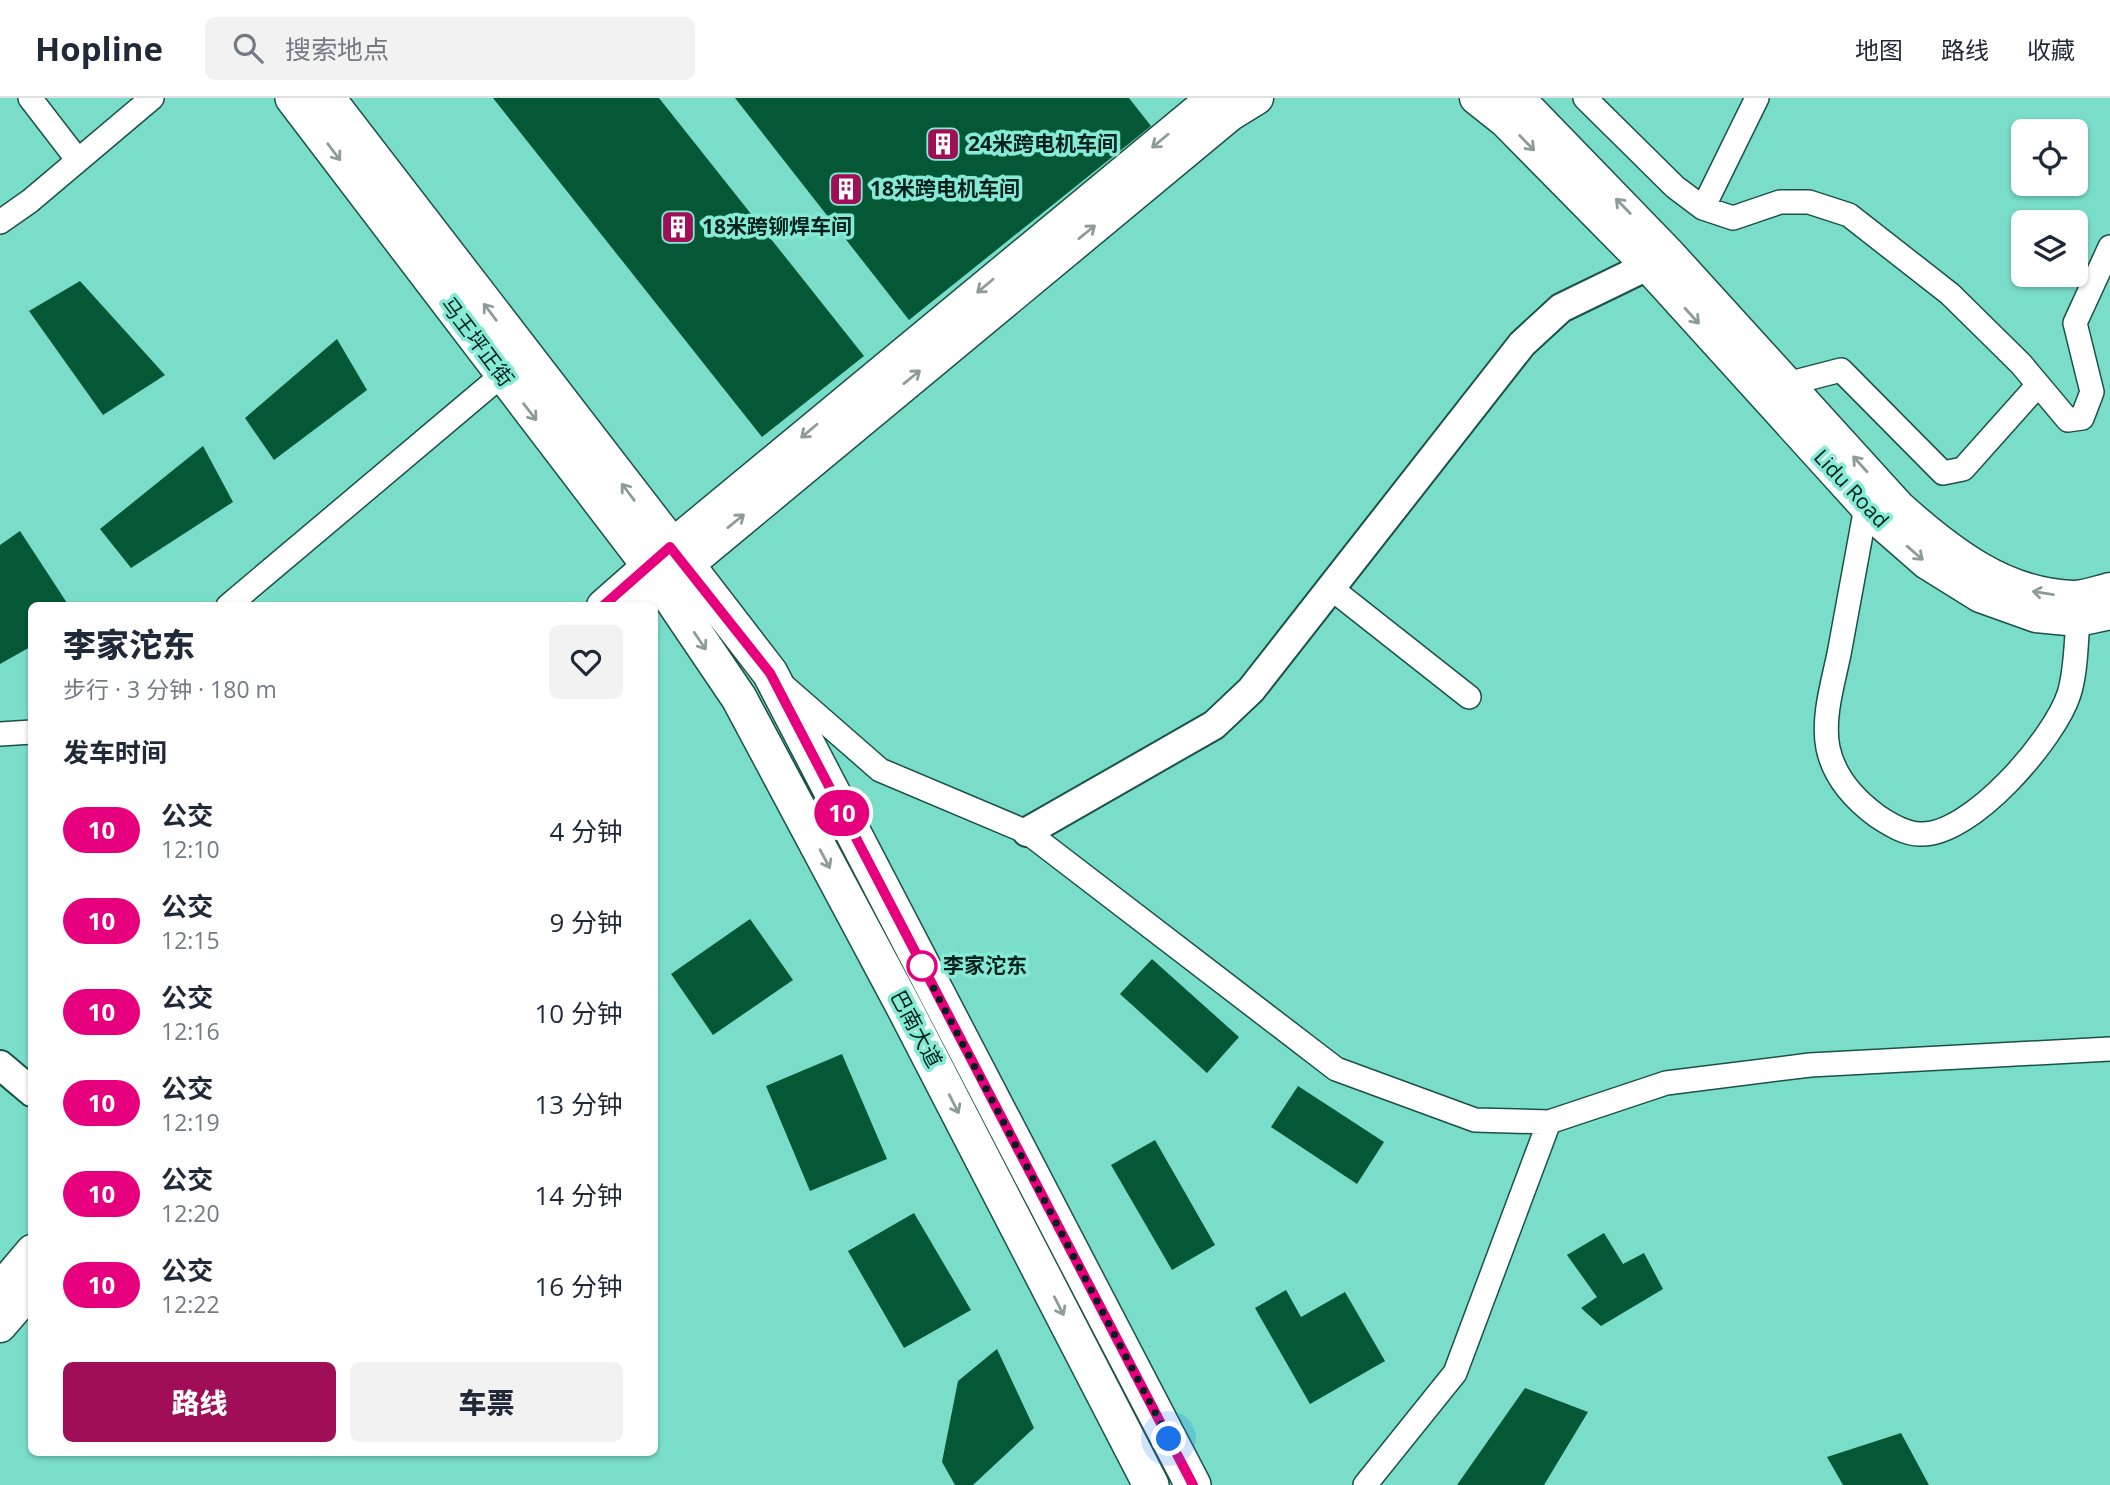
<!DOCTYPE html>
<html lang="zh">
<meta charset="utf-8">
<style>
body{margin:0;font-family:"Open Sans","Noto Sans SC",sans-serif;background:#f2f2f3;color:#1f2937;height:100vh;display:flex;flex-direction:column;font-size:26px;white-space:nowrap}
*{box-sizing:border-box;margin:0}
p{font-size:23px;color:#747a83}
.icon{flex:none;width:38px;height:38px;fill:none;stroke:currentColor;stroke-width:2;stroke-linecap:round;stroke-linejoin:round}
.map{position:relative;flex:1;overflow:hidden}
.sheet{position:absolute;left:28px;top:504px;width:630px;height:854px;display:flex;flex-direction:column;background:#fff;border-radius:10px;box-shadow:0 2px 5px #0004}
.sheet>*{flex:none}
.badge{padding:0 14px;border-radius:23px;font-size:24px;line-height:46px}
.fabs{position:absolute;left:2011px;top:21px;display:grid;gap:14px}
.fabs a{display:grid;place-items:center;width:77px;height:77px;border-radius:10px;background:#fff;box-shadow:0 2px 5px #0004;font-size:35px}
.you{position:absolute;width:35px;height:35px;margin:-18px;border:5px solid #fff;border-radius:50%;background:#1a73e8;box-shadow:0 0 0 10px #1a73e833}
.map>.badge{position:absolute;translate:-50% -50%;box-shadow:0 0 0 4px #fff}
h2{padding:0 35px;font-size:26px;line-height:63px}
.round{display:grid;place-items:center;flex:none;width:74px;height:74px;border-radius:10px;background:#f2f2f3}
.summary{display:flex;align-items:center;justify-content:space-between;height:119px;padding:0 35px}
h1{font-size:33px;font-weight:800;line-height:52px}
.action{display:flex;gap:14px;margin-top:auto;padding:14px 35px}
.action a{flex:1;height:80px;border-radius:10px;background:#9f0e56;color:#fff;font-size:28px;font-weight:800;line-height:80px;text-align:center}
.action a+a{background:#f2f2f3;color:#1f2937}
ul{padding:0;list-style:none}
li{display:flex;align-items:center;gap:21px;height:91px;padding:0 35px}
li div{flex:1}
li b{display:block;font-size:26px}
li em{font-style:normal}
li .badge{min-width:77px;font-weight:700;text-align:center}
header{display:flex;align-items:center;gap:42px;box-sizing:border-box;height:98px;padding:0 35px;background:#fff;border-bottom:2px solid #e0e1e3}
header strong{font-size:33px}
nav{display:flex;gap:38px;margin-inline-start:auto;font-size:24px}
.search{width:490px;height:63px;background:#f2f2f3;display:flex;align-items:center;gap:18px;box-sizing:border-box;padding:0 24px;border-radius:10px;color:#747a83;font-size:26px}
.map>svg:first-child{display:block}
</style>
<header>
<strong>Hopline</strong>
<div class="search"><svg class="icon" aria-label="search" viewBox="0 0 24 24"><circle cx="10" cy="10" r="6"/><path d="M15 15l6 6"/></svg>搜索地点</div>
<nav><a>地图</a><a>路线</a><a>收藏</a></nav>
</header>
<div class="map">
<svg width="2110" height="1387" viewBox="0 0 2110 1387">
<rect width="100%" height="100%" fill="#79ddc9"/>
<!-- building -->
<path fill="#045836" d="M493,0h166l205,258 -102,81z
M735,0h394l22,28 -242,194z
M80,183l85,94 -62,40 -74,-104z
M337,241l30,51 -93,70 -29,-42z
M203,348l30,56 -102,66 -31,-39z
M20,433l49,75h-37v40l-32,18v-119z
M750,821l43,61 -80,55 -42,-61z
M1152,861l87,78 -32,36 -87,-79z
M842,956l45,105 -77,32 -44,-105z
M1298,988l86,56 -27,42 -86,-57z
M1155,1042l60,105 -43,25 -61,-105z
M914,1115l57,97 -67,38 -56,-97z
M1604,1135l19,31 21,-11 19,36 -62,37 -20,-18 16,-11 -30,-42z
M1286,1192l15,27 44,-25 40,69 -75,43 -55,-96z
M997,1251l37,79 -61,57h-18l-13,-23 16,-81z
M1525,1290l63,24 -44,73h-87z
M1901,1335l28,52h-86l-16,-28z"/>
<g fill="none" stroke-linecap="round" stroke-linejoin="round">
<!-- minor casing -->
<g stroke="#1b5147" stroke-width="26">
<path id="minor" d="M30,0l47,61
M1585,0l90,89 28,21 30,10 47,-16h29l40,13 101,79 71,70 47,56 14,-2 10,-26 -17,-69 35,-76
M1703,110l54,-110
M0,124l30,-21 122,-103
M1787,286l54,-14 102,103 20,-4 75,-84
M1866,409c-9,49 -18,98 -27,147 -6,29 -17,64 -11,94 6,29 26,51 49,68 12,8 28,18 43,18 51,3 135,-96 149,-140 7,-22 7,-51 9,-74
M1332,491l137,108
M228,508l274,-231
M785,589l95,83 147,62 309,237 139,51 74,2 117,-39 144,-18 300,-16
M0,636l32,-2
M1365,1387l90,-112 94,-251"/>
</g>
<!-- tertiary casing -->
<g stroke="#1b5147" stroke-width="32">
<path id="tertiary" d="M1027,734l187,-107 37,-35 271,-346 39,-36 105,-51
M0,967l32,27"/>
</g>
<!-- secondary casing -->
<g stroke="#1b5147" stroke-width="35">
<path id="secondary" d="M1476,0l29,23 142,144 232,256 48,42 53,33 56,20 42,4 32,-7
M1518,0l152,157 229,252c49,44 105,88 174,90 12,0 25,-5 37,-8
M603,508l67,-59 543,-449
M638,508l593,-492 26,-16
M0,1191l32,-38
M0,1228l32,-37"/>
</g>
<!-- primary casing -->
<g stroke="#1b5147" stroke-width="38">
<path id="primary" d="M293,0l356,467 90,133 165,309 247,478
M327,0l443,575 423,812"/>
</g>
<!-- minor -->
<use href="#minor" stroke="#fff" stroke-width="23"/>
<!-- tertiary -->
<use href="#tertiary" stroke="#fff" stroke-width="28"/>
<!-- secondary -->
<use href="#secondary" stroke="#fff" stroke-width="32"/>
<!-- primary -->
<use href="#primary" stroke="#fff" stroke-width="35"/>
</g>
<!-- one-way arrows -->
<defs><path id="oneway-shaft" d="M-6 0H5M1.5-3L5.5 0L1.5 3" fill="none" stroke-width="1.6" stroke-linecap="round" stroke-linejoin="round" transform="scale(1.75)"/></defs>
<g stroke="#8d9b99">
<use href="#oneway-shaft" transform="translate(1160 43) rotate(140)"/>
<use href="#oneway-shaft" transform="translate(1527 45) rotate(46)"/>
<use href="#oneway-shaft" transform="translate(334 54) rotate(53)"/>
<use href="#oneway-shaft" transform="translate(1623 108) rotate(-134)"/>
<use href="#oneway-shaft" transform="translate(1087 134) rotate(-39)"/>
<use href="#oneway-shaft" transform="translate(985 188) rotate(140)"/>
<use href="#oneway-shaft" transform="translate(490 214) rotate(-127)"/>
<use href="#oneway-shaft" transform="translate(1692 218) rotate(48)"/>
<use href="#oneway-shaft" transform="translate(912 279) rotate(-39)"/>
<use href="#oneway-shaft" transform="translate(530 314) rotate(52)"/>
<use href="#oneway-shaft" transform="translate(809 333) rotate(140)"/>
<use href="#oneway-shaft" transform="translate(1860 366) rotate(-132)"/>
<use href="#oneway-shaft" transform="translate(628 394) rotate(-127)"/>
<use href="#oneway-shaft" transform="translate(736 423) rotate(-39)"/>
<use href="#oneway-shaft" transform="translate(1915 455) rotate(41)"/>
<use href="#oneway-shaft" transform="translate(2043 495) rotate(-171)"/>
<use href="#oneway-shaft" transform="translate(700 543) rotate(56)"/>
<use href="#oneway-shaft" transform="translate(825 761) rotate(62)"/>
<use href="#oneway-shaft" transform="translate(954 1006) rotate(63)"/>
<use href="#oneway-shaft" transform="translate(1059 1208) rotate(63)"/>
</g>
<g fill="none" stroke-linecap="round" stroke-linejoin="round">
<!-- line casing -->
<g stroke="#fff" stroke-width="16">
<path id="line" d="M603,508l67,-59 100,126 423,812"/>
</g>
<!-- line -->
<use href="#line" stroke="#e6007e" stroke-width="10"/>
<!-- walk -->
<path stroke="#01211c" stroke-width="7" stroke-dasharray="0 12.6" d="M922,868l247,473"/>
</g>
<!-- icons -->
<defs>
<g id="building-square" transform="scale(1.75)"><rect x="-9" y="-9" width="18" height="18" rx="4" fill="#9f0e56" stroke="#86ebd6"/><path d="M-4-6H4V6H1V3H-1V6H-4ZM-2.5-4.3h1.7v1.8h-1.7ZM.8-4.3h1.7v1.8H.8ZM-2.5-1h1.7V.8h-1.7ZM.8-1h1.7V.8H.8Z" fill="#fff"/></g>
</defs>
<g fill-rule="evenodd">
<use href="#building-square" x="943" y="46"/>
<use href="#building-square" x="846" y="91"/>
<use href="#building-square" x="678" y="129"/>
</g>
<!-- markers -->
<circle fill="#fff" stroke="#e6007e" stroke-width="3.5" cx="922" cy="868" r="14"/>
<g text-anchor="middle" stroke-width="7" stroke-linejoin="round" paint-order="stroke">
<!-- poi labels -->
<g font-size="21" font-weight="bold" fill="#01211c" stroke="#86ebd6" text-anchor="start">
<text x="968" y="53">24米跨电机车间</text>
<text x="870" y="98">18米跨电机车间</text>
<text x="702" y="136">18米跨铆焊车间</text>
</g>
<!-- street labels -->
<g font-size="21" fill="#01211c" stroke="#86ebd6">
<text transform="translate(477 244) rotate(53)" y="7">马王坪正街</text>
<text transform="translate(1851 391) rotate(47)" y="7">Lidu Road</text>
<text transform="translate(916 931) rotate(62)" y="7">巴南大道</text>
</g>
<!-- stop labels -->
<g font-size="21" font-weight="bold" fill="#01211c" stroke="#86ebd6" text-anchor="start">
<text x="943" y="875">李家沱东</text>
</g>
</g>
</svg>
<div class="fabs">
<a><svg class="icon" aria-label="locate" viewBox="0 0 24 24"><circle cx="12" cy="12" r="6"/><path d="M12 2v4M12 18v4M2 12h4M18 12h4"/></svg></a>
<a><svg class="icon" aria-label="layers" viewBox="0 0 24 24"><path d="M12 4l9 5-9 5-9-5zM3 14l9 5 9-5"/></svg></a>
</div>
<div class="you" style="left:1169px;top:1341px"></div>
<b class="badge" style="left:842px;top:715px;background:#e6007e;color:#fff">10</b>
<section class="sheet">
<div class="summary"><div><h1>李家沱东</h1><p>步行 · 3 分钟 · 180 m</p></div><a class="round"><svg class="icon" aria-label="heart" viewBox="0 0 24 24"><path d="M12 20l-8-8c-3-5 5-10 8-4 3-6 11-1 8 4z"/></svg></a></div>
<h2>发车时间</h2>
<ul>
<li><span class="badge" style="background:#e6007e;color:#fff">10</span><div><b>公交</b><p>12:10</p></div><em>4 分钟</em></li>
<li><span class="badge" style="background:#e6007e;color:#fff">10</span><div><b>公交</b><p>12:15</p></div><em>9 分钟</em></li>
<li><span class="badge" style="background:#e6007e;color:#fff">10</span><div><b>公交</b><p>12:16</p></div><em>10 分钟</em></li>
<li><span class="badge" style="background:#e6007e;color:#fff">10</span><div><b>公交</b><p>12:19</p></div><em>13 分钟</em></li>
<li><span class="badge" style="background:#e6007e;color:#fff">10</span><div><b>公交</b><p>12:20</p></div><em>14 分钟</em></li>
<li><span class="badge" style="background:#e6007e;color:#fff">10</span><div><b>公交</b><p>12:22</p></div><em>16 分钟</em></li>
</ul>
<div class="action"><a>路线</a><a>车票</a></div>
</section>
</div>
